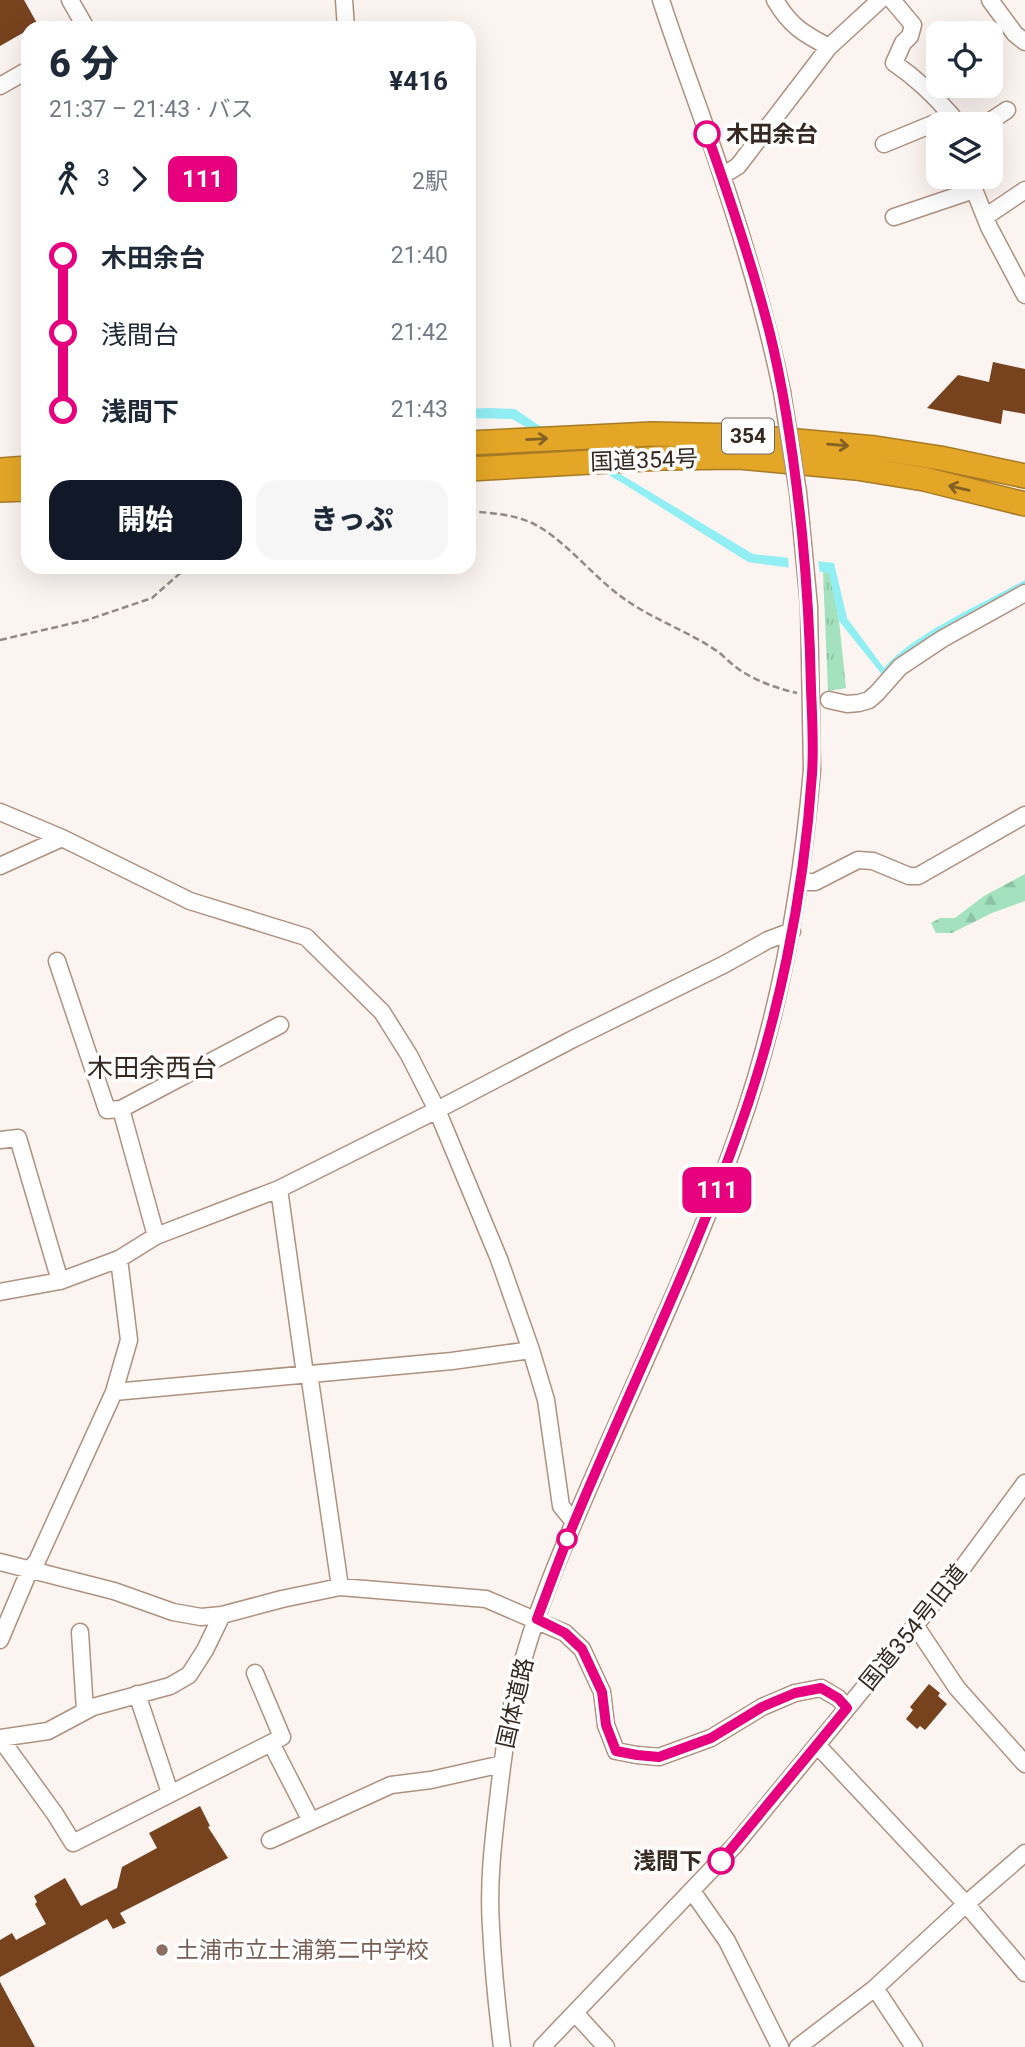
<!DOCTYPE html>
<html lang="ja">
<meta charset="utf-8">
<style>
body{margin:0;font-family:Roboto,"Noto Sans JP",sans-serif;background:#f6f6f7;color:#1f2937;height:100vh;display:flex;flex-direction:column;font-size:26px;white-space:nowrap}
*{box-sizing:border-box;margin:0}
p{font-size:23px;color:#747a83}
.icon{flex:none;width:38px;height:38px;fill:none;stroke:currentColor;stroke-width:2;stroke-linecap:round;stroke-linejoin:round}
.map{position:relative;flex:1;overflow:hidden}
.details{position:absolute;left:21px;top:21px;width:455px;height:553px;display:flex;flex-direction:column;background:#fff;border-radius:21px;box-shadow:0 7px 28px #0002}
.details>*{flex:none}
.badge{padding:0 14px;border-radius:10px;font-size:24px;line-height:46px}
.tools{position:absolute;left:926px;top:21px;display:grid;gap:14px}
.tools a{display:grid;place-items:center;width:77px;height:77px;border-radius:14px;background:#fff;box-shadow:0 7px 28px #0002;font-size:35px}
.map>.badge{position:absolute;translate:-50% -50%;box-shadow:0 0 0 4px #fff}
.legs{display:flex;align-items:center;gap:10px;height:77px;padding:0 28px;font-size:23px}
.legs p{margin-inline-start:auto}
.headline{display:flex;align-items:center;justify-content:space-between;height:119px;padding:0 28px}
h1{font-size:38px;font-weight:800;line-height:52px}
.action{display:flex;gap:14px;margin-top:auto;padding:14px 28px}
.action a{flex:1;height:80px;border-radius:21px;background:#111827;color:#fff;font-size:28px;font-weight:800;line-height:80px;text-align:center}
.action a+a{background:#f6f6f7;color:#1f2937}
ul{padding:0 28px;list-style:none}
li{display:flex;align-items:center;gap:24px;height:77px;font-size:26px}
li i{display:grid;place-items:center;width:10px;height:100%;margin:0 9px;background:currentColor}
li i::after{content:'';width:18px;height:18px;margin:-9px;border:5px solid;border-radius:50%;background:#fff}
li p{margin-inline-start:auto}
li:first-child i{background:linear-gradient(#0000 50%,currentColor 0)}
li:last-child i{background:linear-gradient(currentColor 50%,#0000 0)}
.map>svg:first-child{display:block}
</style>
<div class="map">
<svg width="1025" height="2047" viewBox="0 0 1025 2047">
<defs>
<pattern id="forest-firs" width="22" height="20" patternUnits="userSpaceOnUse" patternTransform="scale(1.75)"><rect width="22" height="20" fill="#a3e1bf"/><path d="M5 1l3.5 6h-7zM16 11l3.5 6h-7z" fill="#8dc1a4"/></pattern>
<pattern id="park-tufts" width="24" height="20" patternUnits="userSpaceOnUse" patternTransform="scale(1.75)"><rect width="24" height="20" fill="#a3e1bf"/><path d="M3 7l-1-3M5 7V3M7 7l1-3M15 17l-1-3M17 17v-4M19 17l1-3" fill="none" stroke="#8dc1a4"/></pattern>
</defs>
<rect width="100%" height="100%" fill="#fbf4f1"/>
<!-- forest -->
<path fill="url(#forest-firs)" d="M1025,874v27l-33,12 -40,20h-16l-5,-10 9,-5h15l29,-22z"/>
<!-- park -->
<path fill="url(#park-tufts)" d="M823,572l7,1 9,48 7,67 -18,3z"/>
<!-- water -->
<path fill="#91eef3" d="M488,408l27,1 22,15 216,130 81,9 13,55 37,50c29,-34 100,-65 141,-88v9l-141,88 -45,-56 -10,-48 -81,-11 -124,-78 -112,-65 -43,-1v-9z"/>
<!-- pier -->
<path fill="#fbf4f1" d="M788,555l30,4 2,16 -31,-4z"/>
<!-- building -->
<path fill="#77421e" d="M0,0h24l14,25 -10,3v2l-28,16z
M993,362l32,7v45l-22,-4 -2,14 -74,-16 31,-33 31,7z
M929,1684l11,9 -2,3 9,8 -22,26 -5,-4 -3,3 -11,-10 7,-9 -3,-3z
M200,1806l10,20 -2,1 20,31 -108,55 6,10 -13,6 -6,-10 -107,58v-37l12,-7 4,7 30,-16 -11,-20 2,-2 -3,-6 31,-18 16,28 36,-18 5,-21 35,-19 -8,-15z
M0,1982l35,65h-35z"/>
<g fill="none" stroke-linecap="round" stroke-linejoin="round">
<!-- minor casing -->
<g stroke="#ae9180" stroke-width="19">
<path id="minor" d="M70,0l16,28
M344,0l2,28
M661,0c19,59 42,117 61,176 24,72 45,143 60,216
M775,0c15,26 29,34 54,47
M892,0l21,25 -3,11 -7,7 -9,20c22,15 41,33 58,53l-2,8
M990,0l25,34 10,8
M0,86l28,-16
M986,124l21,-14
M884,144l68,-28
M722,176l16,-10 91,-119 51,-47
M969,177l20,50 36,68
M894,217l80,-27
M985,217l40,-27
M829,700l18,4 12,-1 10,-3 8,-7 23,-26 42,-28 83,-46
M0,812l62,26 128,63 116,36 76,75 27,43 28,55 62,149 32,91 15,50 15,106 13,16
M0,866l62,-28
M800,882h15l43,-22 15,1 36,15h9l107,-61
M57,961l50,149 14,-1
M0,1140l18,-2 42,143
M279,1189l26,185 5,6 30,207
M156,1236l-35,-127 159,-84
M0,1292l60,-11 59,-22 37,-23 123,-47 158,-79 136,-71 152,-75 43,-24 24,-9
M114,1392l338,-31 79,-11
M0,1562l114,29 59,21 28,5 21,-2 60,-16 58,-12 146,12 79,34 17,16 20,43 4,33 10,26 21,4 22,2 52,-19 51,-31 33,-14 26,-5 17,10 9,10
M915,1625l42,63 68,76
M80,1632l5,79
M0,1640l30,-71 7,-8 77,-169 15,-52 -10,-81
M255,1673l27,64 -11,6
M137,1694l33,99
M0,1738l55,76 18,29 198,-100 40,78
M0,1738l48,-7 45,-24 77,-21 19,-11 16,-25 17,-35
M817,1745l149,159 59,69
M270,1840l121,-55 40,-5 71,-16
M692,1891l35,50 53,106
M875,1988l39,59
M575,2013l31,34
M502,2047c-5,-40 -9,-80 -11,-120 -3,-42 2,-85 7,-127 4,-35 8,-70 16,-105 18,-78 51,-153 83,-226 48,-110 100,-219 140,-333 42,-118 64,-241 75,-366
M542,2047l193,-202 228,-278 62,-84
M798,2047l77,-59 91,-84 59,-51"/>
</g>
<!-- highway casing -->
<g stroke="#a77a25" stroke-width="26">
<path id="highway" d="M469,443l183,-9 89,2 134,12 65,10 85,18
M469,469l193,-11 77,-1 117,11 68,11 101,25
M0,470l28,-2
M0,490l28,-1"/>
</g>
<!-- path -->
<path stroke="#938a85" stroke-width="2.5" stroke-dasharray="7 3.5" stroke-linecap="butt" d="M469,511c20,2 44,3 63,12 31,15 59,51 87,72 30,23 67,35 98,56 7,5 13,12 20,17 18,13 39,20 60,25
M0,640l87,-20 65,-22 35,-31"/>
<!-- minor -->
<use href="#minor" stroke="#fff" stroke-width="16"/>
<!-- highway -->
<use href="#highway" stroke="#e4a627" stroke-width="23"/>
<!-- minor-bridge casing -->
<g stroke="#ae9180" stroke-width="19" stroke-linecap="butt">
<path id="minor-bridge" d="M782,392l16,100 11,114 3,164"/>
</g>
<!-- minor-bridge -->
<use href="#minor-bridge" stroke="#fff" stroke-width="16"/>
</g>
<!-- one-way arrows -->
<defs><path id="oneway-shaft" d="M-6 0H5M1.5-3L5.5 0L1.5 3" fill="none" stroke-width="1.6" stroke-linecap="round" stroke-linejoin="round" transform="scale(1.75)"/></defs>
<g stroke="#846124">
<use href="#oneway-shaft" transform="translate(537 439) rotate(-3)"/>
<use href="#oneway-shaft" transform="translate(838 445) rotate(5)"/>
<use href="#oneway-shaft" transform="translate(959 488) rotate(-167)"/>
</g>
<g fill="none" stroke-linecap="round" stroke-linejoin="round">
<!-- line-1 casing -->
<g stroke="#fff" stroke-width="16">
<path id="line-1" d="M707,134c23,65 46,132 63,200 16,65 25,133 32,199 5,52 8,103 9,155 1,29 3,58 1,86 -8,121 -34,250 -76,364 -46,129 -107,253 -160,380 -14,33 -26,67 -39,101l28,14 17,16 20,43 4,33 10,26 21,4 22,2 52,-19 51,-31 33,-14 26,-5 17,10 9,10 -126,153"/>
</g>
<!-- line-1 -->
<use href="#line-1" stroke="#e6007e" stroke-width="10"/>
</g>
<!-- markers -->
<g fill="#fff" stroke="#e6007e" stroke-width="3.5">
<circle cx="707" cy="134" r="12"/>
<circle cx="567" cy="1539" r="9"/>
<circle cx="721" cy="1861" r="12"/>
</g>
<circle fill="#8d6e63" stroke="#fff" stroke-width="2.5" cx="162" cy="1950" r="7"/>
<g text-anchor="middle" stroke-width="7" stroke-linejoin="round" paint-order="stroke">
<!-- shield labels -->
<rect fill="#fff" stroke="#726964" stroke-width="2" x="722" y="418.5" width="52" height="35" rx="5"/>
<g font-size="21" font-weight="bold" fill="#352922">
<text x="748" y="443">354</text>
</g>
<!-- stop labels -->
<g font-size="23" font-weight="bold" fill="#352922" stroke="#fff" text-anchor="start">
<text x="726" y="142">木田余台</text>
<text x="702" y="1869" text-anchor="end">浅間下</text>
</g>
<!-- street labels -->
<g font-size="23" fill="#352922" stroke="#fff">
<text transform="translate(644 460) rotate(-2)" y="8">国道354号</text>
<text transform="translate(913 1627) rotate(-51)" y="8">国道354号旧道</text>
<text transform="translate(515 1703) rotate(-77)" y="8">国体道路</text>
</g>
<!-- education labels -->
<g font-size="23" fill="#785e54" stroke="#fff" text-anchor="start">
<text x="176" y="1958">土浦市立土浦第二中学校</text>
</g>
<!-- quarter labels -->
<g font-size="26" fill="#352922" stroke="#fff">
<text x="152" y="1077">木田余西台</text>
</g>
</g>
</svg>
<div class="tools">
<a><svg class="icon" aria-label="locate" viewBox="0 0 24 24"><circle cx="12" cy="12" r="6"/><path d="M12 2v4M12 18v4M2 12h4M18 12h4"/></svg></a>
<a><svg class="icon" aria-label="layers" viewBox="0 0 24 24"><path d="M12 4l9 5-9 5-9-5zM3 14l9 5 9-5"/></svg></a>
</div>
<b class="badge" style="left:717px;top:1190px;background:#e6007e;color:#fff">111</b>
<section class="details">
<div class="headline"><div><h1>6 分</h1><p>21:37 – 21:43 · バス</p></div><b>¥416</b></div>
<div class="legs"><svg class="icon" aria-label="walk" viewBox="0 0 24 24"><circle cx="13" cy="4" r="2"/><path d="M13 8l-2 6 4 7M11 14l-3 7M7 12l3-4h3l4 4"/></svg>3<svg class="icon" aria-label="forward" viewBox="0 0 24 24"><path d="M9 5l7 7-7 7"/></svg><b class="badge" style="background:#e6007e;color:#fff">111</b><p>2駅</p></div>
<ul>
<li><i style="color:#e6007e"></i><b>木田余台</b><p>21:40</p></li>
<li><i style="color:#e6007e"></i><span>浅間台</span><p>21:42</p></li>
<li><i style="color:#e6007e"></i><b>浅間下</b><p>21:43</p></li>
</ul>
<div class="action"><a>開始</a><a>きっぷ</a></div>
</section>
</div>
